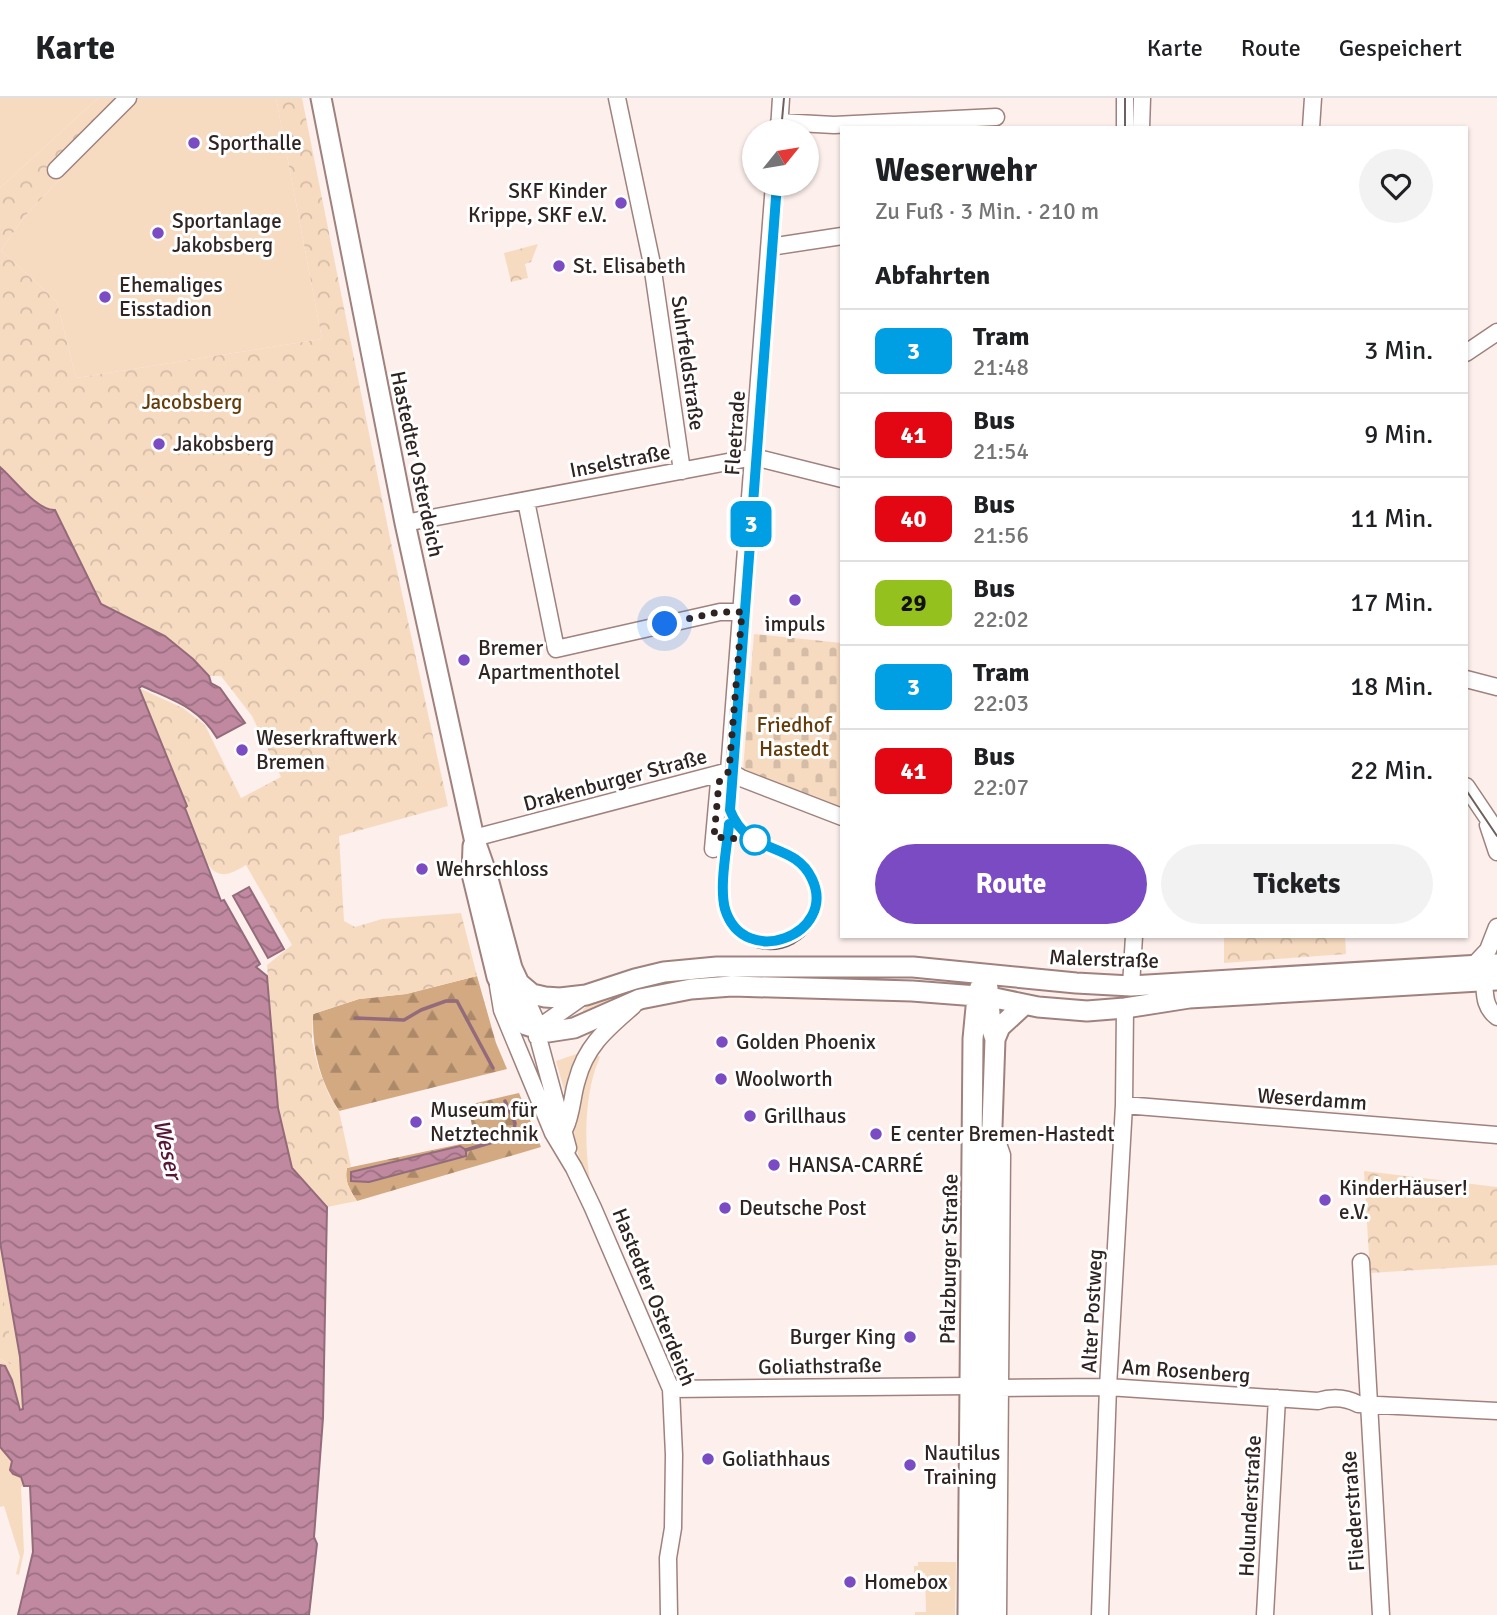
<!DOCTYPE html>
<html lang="de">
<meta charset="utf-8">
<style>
body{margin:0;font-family:Signika,sans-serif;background:#f2f2f2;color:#202124;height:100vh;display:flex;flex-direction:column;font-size:26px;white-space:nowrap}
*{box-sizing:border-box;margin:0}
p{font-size:23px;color:#757577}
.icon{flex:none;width:38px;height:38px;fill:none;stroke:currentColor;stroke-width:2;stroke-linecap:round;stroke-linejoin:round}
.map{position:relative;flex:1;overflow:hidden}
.sheet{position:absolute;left:840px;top:28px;width:628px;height:812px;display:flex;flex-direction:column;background:#fff;border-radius:0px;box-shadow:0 2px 5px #0004}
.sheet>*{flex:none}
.badge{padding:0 14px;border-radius:10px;font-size:24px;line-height:46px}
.needle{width:46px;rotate:60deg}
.tools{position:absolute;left:742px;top:21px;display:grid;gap:14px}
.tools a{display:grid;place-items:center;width:77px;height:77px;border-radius:50%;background:#fff;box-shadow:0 2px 5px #0004;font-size:35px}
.you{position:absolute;width:35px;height:35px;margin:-18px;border:5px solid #fff;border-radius:50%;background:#1a73e8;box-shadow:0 0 0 10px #1a73e833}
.map>.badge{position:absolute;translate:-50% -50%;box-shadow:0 0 0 4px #fff}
h2{padding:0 35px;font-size:26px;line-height:63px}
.round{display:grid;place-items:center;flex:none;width:74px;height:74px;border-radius:37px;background:#f2f2f2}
.head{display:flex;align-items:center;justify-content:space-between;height:119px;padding:0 35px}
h1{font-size:33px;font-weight:700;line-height:52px}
.primary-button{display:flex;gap:14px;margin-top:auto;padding:14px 35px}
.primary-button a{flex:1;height:80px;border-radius:42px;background:#7b4bc3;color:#fff;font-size:28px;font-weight:700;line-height:80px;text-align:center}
.primary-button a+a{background:#f2f2f2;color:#202124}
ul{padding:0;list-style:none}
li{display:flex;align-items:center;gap:21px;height:84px;padding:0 35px;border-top:2px solid #e0e0e0}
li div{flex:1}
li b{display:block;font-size:26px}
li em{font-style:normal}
li .badge{min-width:77px;font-weight:700;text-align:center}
header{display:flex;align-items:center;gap:42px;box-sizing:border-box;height:98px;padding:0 35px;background:#fff;border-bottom:2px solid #e0e0e0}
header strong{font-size:33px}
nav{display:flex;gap:38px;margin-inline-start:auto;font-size:24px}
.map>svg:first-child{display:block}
</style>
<header>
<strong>Karte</strong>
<nav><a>Karte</a><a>Route</a><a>Gespeichert</a></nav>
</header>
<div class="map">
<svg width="1497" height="1517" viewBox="0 0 1497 1517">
<defs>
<pattern id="forest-firs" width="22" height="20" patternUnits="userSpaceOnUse" patternTransform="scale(1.75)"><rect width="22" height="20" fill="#d3a981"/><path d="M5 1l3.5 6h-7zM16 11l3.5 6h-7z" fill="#ac8969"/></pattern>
<pattern id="cemetery-stones" width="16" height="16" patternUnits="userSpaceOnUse" patternTransform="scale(1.75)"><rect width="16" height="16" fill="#f7dbc1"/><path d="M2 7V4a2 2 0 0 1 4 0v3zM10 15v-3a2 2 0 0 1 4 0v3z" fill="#d4bca6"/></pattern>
<pattern id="park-crowns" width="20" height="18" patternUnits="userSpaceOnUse" patternTransform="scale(1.75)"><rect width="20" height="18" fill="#f7dbc1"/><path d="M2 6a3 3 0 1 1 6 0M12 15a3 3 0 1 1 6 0" fill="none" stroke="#d4bca6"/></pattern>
<pattern id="water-waves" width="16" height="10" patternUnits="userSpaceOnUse" patternTransform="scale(1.75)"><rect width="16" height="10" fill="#c089a0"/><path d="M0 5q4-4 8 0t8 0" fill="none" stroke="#9c7082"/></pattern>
</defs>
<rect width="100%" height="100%" fill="#fcefec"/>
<!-- green -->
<path fill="#f7dbc1" d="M0,0h98l-98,90z
M133,0h143l46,241 -246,39 -19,-76 -56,-52 24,-34 108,-115z
M695,877l-1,4 -42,8 -69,30v-7l6,-7z
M585,953l-19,46 -10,-36z
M594,955l6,4c-16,36 -16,85 -10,124l-4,1c-7,-24 -16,-51 -11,-76 4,-18 13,-36 19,-53z
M0,1144l20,115 3,53 -2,1 -9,-31 -7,-13 -5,-2v-6l9,5 4,-3 -13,-82z
M0,1349l13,14 11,25 -3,1 3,65 -5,23 -3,-1 4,-17 -16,-51 -4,1z
M918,1464h38l-1,53h-40v-3h11l-1,-39h-11v-7h4z"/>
<!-- forest -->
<path fill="url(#forest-firs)" d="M477,878l19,67 11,26 -168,42c-19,-30 -27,-61 -26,-97l46,-15 47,-5z
M519,995l22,54 -184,54c-7,-11 -13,-20 -10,-33l128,-27 -7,-36z"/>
<!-- cemetery -->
<path fill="url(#cemetery-stones)" d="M754,536l88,9v165l-99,-38z"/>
<!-- park -->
<path fill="url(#park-crowns)" d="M98,0h35v3l-108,115 -24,34 56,52 19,76 246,-39 -46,-241h26l88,440 58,268 -109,30 5,85 11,6 27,-8 79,-6 16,63 -71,18 -47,5 -46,15 -1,27 6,26 11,28 10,16 12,55 -4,2c-3,13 3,22 10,33l-30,6 -35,-39 -14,-60 -11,-143 25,-20 -46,-80c-15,9 -27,16 -39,-2l-68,-175 44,20 22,17 36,73 40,-21 -29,-61 -31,-40h-12l-16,-17 -28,-23 -64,-32 -46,-94c-21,1 -40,-31 -55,-43v-279z
M538,146l-7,18 -6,2 3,14 -17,4 -7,-29z
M1224,838h121l1,18 -122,9z
M1364,1073l133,16v78l-127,8z
M0,1181l14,82 -4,3 -10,-5z"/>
<!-- water -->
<path fill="url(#water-waves)" stroke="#946b7a" stroke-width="2" d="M0,369c13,11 37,44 55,43l46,94 64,32 28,23 16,17 2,7 9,5 25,35 -28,15c-18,-31 -45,-38 -75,-52l-3,2 48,118 -2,2 36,93 3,-1 36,64 -4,3 11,9 11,132 14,60 35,39 -4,211 -9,119 3,7 -8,71h-291l15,-63 -3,-66h-6l-3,-9 -8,-3 -3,-4 2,-9 -12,-14v-82l5,1 7,14 8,30 3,-1 -3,-52 -20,-115z
M249,789l35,62 -16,9 -35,-62z
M460,1048l6,4v6l-97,26 -18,-1v-9z"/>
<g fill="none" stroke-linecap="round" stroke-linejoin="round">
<!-- stream -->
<path stroke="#946b7a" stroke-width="3.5" d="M355,920l49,2 17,-10 25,-9h11l36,67
M466,1052l27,-8 21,-12 1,-7 -10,-22"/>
<!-- minor casing -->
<g stroke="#9f827e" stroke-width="19">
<path id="minor" d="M617,0l35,166 30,207
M779,24l55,3 162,-8
M1125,30v-30
M1141,30l1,-30
M1311,30l2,-30
M779,32l2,-32
M56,72l72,-72
M770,149l72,-11
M1466,255l31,-21
M526,403l30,148 164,-37h22
M405,425l349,-66 88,22
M1466,581l31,8
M1466,688l31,46
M1488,727l9,27
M474,740l255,-67 12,7 101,39
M713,751l6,-67 10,-11 45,-587
M1473,868l15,-16 9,-23
M1484,882c1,15 0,27 13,37
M519,885l21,47 -1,11 29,107
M498,888l4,24 51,123 21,35 19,40 78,181 3,66 -1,73 -5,30 1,57
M1131,888l3,-50
M537,939l11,-16 37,-26
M1124,1007l373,30
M565,1030c7,-14 7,-33 12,-48 9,-35 31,-52 56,-74
M993,1031l9,26 -4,460
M1361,1164l20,353
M999,1290l109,-1 210,14c13,-4 27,-4 40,3l139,7
M671,1291l299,-3
M1100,1517l8,-228 16,-282 1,-97
M1265,1517l12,-217"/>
</g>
<!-- major casing -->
<g stroke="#9f827e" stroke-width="23">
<path id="major" d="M321,0l84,425 69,315 13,37 25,93 7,15 13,11 13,3 15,1 26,-3 49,-16 29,-7 53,-5h196l163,16 55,3 366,-22
M473,748l-1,28 25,103 19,38 10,10 22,7 26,-4 66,-29 51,-10 41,-3 180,5 78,6 48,10 49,4 38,-3 64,-10 308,-18
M995,941l5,-12 24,-22
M968,1517l5,-576 4,-42 3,-10
M983,1517l5,-458 4,-31 3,-87 -4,-12 -3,-39"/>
</g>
<!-- minor -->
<use href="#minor" stroke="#fff" stroke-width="16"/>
<!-- major -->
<use href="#major" stroke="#fff" stroke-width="19"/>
<!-- tram -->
<path stroke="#6d615f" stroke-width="2" d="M1125,30v-30
M781,33l3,-33
M772,86l-46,587c1,18 0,37 10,53 22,36 94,20 86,81 -3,16 -14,30 -28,38 -13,7 -27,8 -41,3 -14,-4 -26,-15 -29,-29 -6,-23 4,-81 6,-107l47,-626
M1466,692l31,46"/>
</g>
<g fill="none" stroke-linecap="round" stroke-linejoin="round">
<!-- line casing -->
<g stroke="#fff" stroke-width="16">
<path id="line" d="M729,726c-2,24 -10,62 -4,85 19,62 113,25 87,-30 -18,-39 -64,-22 -82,-69l47,-626"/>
</g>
<!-- line -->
<use href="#line" stroke="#009fe3" stroke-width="10"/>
<!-- walk -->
<path stroke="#2f2422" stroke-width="7" stroke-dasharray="0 12.6" d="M665,526l54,-12h23l-13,159 -10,11 -5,55 41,3"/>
</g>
<!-- markers -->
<g fill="#7b4bc3" stroke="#fff" stroke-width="2.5">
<circle cx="194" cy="45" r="7"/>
<circle cx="621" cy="105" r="7"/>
<circle cx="158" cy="135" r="7"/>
<circle cx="559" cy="168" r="7"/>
<circle cx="105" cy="199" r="7"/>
<circle cx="159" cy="346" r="7"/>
<circle cx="795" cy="502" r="7"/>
<circle cx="464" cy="562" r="7"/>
<circle cx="242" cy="652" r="7"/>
<circle cx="422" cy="771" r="7"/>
<circle cx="722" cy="944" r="7"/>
<circle cx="721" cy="981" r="7"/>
<circle cx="750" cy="1018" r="7"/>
<circle cx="416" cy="1024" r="7"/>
<circle cx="876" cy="1036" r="7"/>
<circle cx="774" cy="1067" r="7"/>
<circle cx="1325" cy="1102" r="7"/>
<circle cx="725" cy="1110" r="7"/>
<circle cx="910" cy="1239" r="7"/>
<circle cx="708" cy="1361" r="7"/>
<circle cx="910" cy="1367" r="7"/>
<circle cx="850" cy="1484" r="7"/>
</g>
<circle fill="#fff" stroke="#009fe3" stroke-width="3.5" cx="755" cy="742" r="14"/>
<g text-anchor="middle" stroke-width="6" stroke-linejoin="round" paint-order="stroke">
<!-- poi labels -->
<g font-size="21" fill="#2f2422" stroke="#fff" text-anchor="start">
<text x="208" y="52">Sporthalle</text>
<text x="607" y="100" text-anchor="end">SKF Kinder<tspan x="607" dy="24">Krippe, SKF e.V.</tspan></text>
<text x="172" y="130">Sportanlage<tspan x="172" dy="24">Jakobsberg</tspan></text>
<text x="573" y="175">St. Elisabeth</text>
<text x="119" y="194">Ehemaliges<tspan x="119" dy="24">Eisstadion</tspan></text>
<text x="173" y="353">Jakobsberg</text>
<text x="795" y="533" text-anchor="middle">impuls</text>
<text x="478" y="557">Bremer<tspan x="478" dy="24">Apartmenthotel</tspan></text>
<text x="256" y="647">Weserkraftwerk<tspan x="256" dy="24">Bremen</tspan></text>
<text x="436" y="778">Wehrschloss</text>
<text x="736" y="951">Golden Phoenix</text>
<text x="735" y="988">Woolworth</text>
<text x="430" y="1019">Museum für<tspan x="430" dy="24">Netztechnik</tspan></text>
<text x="764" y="1025">Grillhaus</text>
<text x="890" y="1043">E center Bremen-Hastedt</text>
<text x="788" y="1074">HANSA-CARRÉ</text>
<text x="1339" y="1097">KinderHäuser!<tspan x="1339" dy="24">e.V.</tspan></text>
<text x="739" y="1117">Deutsche Post</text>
<text x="896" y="1246" text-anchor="end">Burger King</text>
<text x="924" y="1362">Nautilus<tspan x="924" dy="24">Training</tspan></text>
<text x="722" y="1368">Goliathhaus</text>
<text x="864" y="1491">Homebox</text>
</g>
<!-- street labels -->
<g font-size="21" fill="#2f2422" stroke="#fff">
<text transform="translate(688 265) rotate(82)" y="7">Suhrfeldstraße</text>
<text transform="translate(735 335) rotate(-86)" y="7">Fleetrade</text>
<text transform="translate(620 363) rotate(-11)" y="7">Inselstraße</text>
<text transform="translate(417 366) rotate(78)" y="7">Hastedter Osterdeich</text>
<text transform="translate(615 682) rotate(-15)" y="7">Drakenburger Straße</text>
<text transform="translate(1104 861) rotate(2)" y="7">Malerstraße</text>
<text transform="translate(1312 1001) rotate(4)" y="7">Weserdamm</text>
<text transform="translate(949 1161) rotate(-89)" y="7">Pfalzburger Straße</text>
<text transform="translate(654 1199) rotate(68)" y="7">Hastedter Osterdeich</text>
<text transform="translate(1092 1213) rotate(-87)" y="7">Alter Postweg</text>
<text transform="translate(820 1268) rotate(-1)" y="7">Goliathstraße</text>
<text transform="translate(1186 1273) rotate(4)" y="7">Am Rosenberg</text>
<text transform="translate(1250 1408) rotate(-87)" y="7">Holunderstraße</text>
<text transform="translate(1353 1413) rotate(-94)" y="7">Fliederstraße</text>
</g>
<!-- park labels -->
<g font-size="21" fill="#643c0a" stroke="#fff">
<text x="192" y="311">Jacobsberg</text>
<text x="794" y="634">Friedhof<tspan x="794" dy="24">Hastedt</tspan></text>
</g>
<!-- water labels -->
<g font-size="23" font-style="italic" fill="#571537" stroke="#fff">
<text transform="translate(168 1051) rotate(77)" y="8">Weser</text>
</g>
</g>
</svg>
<div class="tools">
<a><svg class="needle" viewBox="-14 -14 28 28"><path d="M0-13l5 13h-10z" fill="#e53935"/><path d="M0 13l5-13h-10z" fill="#757577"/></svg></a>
</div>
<div class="you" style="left:665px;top:526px"></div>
<b class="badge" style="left:751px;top:426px;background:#009fe3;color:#fff">3</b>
<section class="sheet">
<div class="head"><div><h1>Weserwehr</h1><p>Zu Fuß · 3 Min. · 210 m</p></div><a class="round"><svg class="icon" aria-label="heart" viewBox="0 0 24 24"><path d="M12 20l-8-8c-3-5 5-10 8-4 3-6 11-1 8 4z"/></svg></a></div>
<h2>Abfahrten</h2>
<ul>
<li><span class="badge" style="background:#009fe3;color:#fff">3</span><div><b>Tram</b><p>21:48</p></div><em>3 Min.</em></li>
<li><span class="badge" style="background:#e30613;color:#fff">41</span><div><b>Bus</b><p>21:54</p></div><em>9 Min.</em></li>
<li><span class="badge" style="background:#e30613;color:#fff">40</span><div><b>Bus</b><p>21:56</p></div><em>11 Min.</em></li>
<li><span class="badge" style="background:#95c11f;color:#111">29</span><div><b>Bus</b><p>22:02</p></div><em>17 Min.</em></li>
<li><span class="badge" style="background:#009fe3;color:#fff">3</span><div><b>Tram</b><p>22:03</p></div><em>18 Min.</em></li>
<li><span class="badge" style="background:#e30613;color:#fff">41</span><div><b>Bus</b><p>22:07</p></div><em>22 Min.</em></li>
</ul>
<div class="primary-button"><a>Route</a><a>Tickets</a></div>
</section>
</div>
